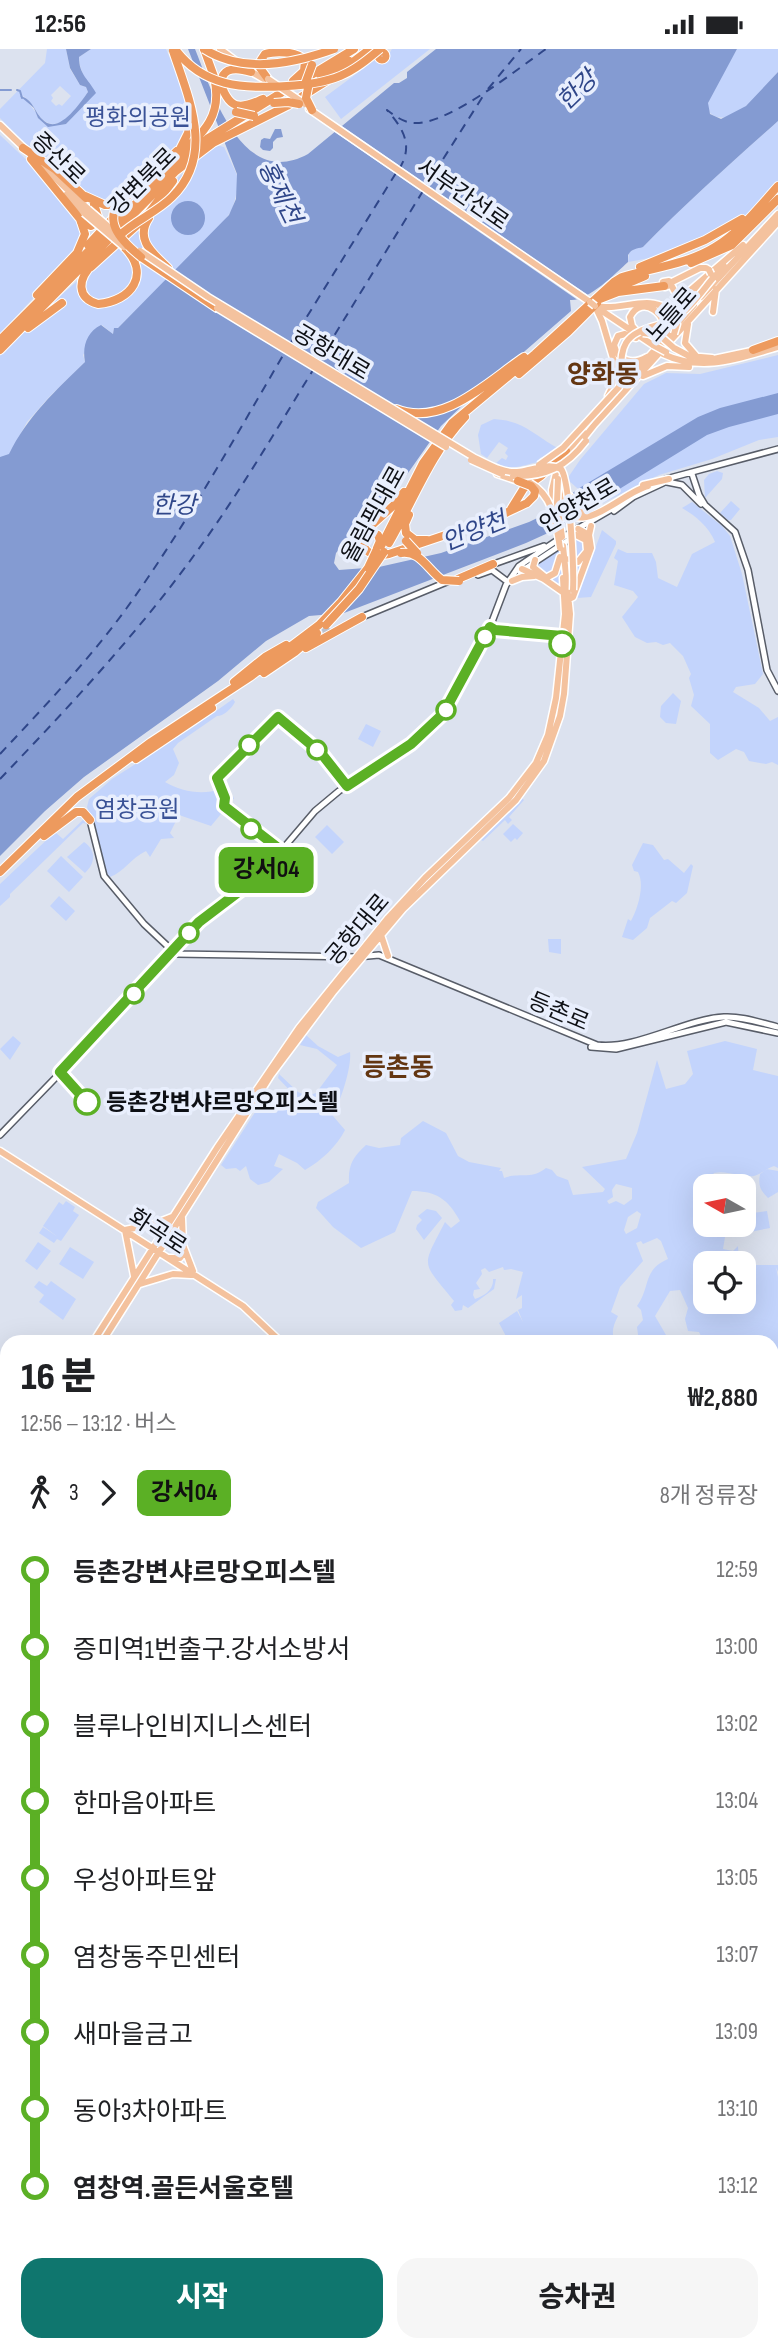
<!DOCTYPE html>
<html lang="ko">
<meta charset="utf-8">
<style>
body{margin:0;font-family:"Sofia Sans Condensed","Noto Sans KR",sans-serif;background:#f6f6f6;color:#202124;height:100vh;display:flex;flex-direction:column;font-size:26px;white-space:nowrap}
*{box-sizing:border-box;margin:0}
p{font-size:23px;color:#757577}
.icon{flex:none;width:38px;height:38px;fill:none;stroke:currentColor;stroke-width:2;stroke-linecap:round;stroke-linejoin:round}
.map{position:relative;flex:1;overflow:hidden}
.side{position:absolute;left:0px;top:1286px;width:779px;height:1017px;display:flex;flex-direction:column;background:#fff;border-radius:21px 21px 0 0;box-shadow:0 7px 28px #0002}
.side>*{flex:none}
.badge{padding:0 14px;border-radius:10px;font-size:24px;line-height:46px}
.needle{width:46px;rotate:279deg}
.fabs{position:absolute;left:693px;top:1125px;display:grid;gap:14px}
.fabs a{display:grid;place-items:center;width:63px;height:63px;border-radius:14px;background:#fff;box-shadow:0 7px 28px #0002;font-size:35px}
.map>.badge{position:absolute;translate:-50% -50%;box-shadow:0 0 0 4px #fff}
.legs{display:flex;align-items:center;gap:10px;height:77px;padding:0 21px;font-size:23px}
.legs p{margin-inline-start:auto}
.head{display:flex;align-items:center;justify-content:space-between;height:119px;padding:0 21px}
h1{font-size:38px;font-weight:800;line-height:52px}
.cta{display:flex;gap:14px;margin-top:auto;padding:14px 21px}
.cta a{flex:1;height:80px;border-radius:21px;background:#0f766e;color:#fff;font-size:28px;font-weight:800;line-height:80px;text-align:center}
.cta a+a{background:#f6f6f6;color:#202124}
ul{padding:0 21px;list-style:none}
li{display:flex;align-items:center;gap:24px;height:77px;font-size:26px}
li i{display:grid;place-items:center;width:10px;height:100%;margin:0 9px;background:currentColor}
li i::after{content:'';width:18px;height:18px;margin:-9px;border:5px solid;border-radius:50%;background:#fff}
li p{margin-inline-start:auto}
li:first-child i{background:linear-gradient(#0000 50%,currentColor 0)}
li:last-child i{background:linear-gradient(currentColor 50%,#0000 0)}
.status{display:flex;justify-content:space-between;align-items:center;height:49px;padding:0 35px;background:#fff;direction:ltr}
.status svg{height:19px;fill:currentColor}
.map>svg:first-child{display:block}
</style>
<div class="status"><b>12:56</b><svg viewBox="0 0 49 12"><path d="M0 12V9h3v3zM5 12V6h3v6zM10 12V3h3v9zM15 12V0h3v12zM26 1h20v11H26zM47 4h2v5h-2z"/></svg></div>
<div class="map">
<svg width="778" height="2302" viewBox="0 0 778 2302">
<rect width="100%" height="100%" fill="#dce2ef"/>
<!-- green -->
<path fill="#c3d4fc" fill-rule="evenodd" d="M47,0h19l4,20 10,16 6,2 2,5c-8,12 -27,43 -45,28 -7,-6 -8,-16 -21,-25l24,30 20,-1 26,-29c-4,-14 -13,-23 -13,-38l12,-8h75c8,19 19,40 22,61 5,38 -49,72 -74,94l-28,-9 -26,-24 -33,-25 -27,-28v-9l45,-46zM60,37l11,10 -9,10 -3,-2 -3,2 -5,-5 2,-3 -2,-3z
M392,0h38l-89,70 -16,-22 54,-40 10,-3z
M737,0h41v23c-14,15 -46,60 -68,41l-3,-6 3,-11z
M778,72v61c-11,11 -22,25 -34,35 -31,23 -79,39 -116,45l1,-9 6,-5 8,-1c43,-44 89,-85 135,-126z
M0,86l33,31 48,58 1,21 -82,89z
M216,96l8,2 13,28 1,13 -6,22 -10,14 -104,104h-4l-1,6 -11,-9 -19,30 2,7 -36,35 -22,25 -27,49v-115l44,-46 70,-61 66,-73 25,-24z
M778,306v82l-19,3 -47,19 -53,16 -62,31 -30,-27 13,-19 64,-76 22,-11 34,1z
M494,370c31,2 38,15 64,29l-7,6 -11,4 -3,4c-15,4 -27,9 -41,1l6,-5 4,2 2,-4 -3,-3 3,-5 -9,-6 -12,16 -6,-4 -3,-19 3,-10z
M717,422l6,2 -1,6 -17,19 -1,-18 5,-6z
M731,452l9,8 -9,11h-3l-8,-7z
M692,453l30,24 8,10 12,38 21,100 -8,10 -19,3 -3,5 26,16 11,13 8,-4v48l-6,-3 -6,2 -17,-3 -5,-9 -8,-3 -18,11 -8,-7v-29l-19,-18 3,-11 -5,-17 2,-4 -8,-18 -13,-13 -7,2 -7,-3 -9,1 -12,-6 -13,-20 16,-20 -5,-6 -19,-6 4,-24 -4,-3 4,-9 9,4h25l4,9 2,16 19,9 15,-33 23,-12c-6,-15 -19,-26 -33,-34z
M602,481l14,11v3l-25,53 -14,1z
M576,486l15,9 -18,53 -40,-30 2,-7z
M673,644l8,8 -5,23 -10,-1 -6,-6 1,-11z
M233,650l2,3c-3,6 -11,14 -18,14l-39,27 -5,6 6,14 -5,12 -9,7c16,9 37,14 55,7l4,13 1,-3 8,-3 1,3 -7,2 1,5 -3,2 -2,-5 -5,7 3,4 -10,12 -32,-11 -9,18 4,5 -13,1 -11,18 -4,-6c-15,7 -22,21 -36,26l-7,-10 -8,-41 -8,-19 2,-8 23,-20 83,-53z
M366,675l15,7 -8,16 -15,-8z
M522,749l2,2 -15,17 3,3 -4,4 -3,-4 -22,21 -2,-1z
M85,769l2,6 -4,-1 -73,71v3l-10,9v-22l55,-52 8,7z
M513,775l10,9 -6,7 -2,-2 -4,4 -8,-8z
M327,776l17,17 -12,12 -17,-17z
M84,793c12,8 12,21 1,31l-18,-16z
M643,794l10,2 11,15 4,-1 16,14 7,-9 2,2 -6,27 -11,10 -4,-2 -22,17 -3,10 -14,12 -11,-3 6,-18 3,2c7,-13 14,-36 7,-49l-4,-1 -2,-6z
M61,807l22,21 -14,15 -22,-21z
M59,847l16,15 -9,10 -16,-15z
M548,890h13v15l-12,-2z
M306,986l12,11 20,11 12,-5c2,15 -10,50 -17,64l12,14c-8,16 -24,31 -40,40l-8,-7 -18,-9 -5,12 9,3 -14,13 -11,3 -8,-6 -4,-13 -6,5 -4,-3 -10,1 -5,-4 42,-65 10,-2 17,11 8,-2v-8l-20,-21 1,-4 19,18 9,4 9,-3 21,-28 -20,-16 -17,-4z
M13,987l8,7 -11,17 -10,-11z
M725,992l32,8 -4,21 25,6v92l-4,-2c-7,2 -13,8 -20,10 -14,2 -26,-6 -40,-3l-4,5 9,8 -14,1v38h39v-11l23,-3 3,17 -45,9 -2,12 10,2 5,-5 1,17h-34v39h39v-37h34v7l-2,-5 2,10v100l-6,-5v-30h-68l-5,-10 -11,-1 -3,-12 3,-11 -8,-18 -10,1 -15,25 11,19 -1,7h-26l-2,-15 6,-7 -2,-10 -4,-4c14,-19 5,-36 31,-47l-7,-18 -4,-3 -14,6 -2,-3 -5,2 7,18 -23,26 -9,25 7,4c-5,10 -7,16 -3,26h-106l-10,-19 18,-12 6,11 -5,-12 4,-2v-13l-6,4 7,-27 -12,-3 -7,1 -1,-3 -14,5 -4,-4 -4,2 1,4 -6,9 4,6 -6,1 -1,5 2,4c9,-3 19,-9 18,-20h3l-2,10 -26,19 -5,-3 -1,5 -7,1 -4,-6 3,-4c-33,-41 -33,-32 -9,-79l6,6 9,-7c-12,-22 -24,-30 -48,-30l-17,41 -34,16 -28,-21 -17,-19 2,-6 31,-19c-1,-18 4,-26 17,-38l13,3 21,-3 1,-7 22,-17 23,12 12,23 11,6 32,6 -2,3h3l2,7c14,-6 28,2 42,-10l6,2 5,6 11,4 5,15 30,-3 2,-3 -23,-22 44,-8 11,-26 20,-73 9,29 19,-5 8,-10 -6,-23zM616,1135l16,4v11l-8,6 -8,-4 -7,3 -2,-3 6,-4 -1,-7zM637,1162l4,3 -4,14 -11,6 -2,-4 4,-13z
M767,1120l11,2v21l-10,6c-8,-8 -10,-13 -8,-24z
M66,1152l9,6 -2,4 6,4 -18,26 -4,-2 -3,4 -15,-10 4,-6 15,10 -15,-11 16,-24 4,3z
M427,1160l9,2 6,7 -18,22 -8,-11 1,-4 5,-5 -4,-4z
M38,1193l13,9 -14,19 -12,-9z
M70,1198l24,15 -11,17 -24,-15z
M39,1232l8,5 4,-5 25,18 -13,21 -24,-18 5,-7 -10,-8z"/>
<!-- water -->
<path fill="#849bd2" d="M66,0h25l-12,8c0,18 9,21 17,36l-30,31 -18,3 -10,-9 -4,-10 -14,-12c13,3 14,15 22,23 16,18 38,-16 46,-27l-2,-5 -6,-2 -10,-17z
M188,0h7c18,45 47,141 113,105l86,-71h5l8,-5v-6l29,-23h301l-29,54 2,11 11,5 25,-13 32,-34v49c-46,41 -92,82 -135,126 -6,2 -11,1 -15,8v7c-13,12 -41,40 -58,38l1,11 -106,92 -24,23 -40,57 -65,70 -2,10 5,7 40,-3 62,-14 88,-31 27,-13 20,-19 122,-73 22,-9 58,-15v21l-49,13 -22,8 -159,98 -22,10 -182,70 -35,3 -43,25 -48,40 -134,96 -39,34 -45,45v-399l9,-3c18,-37 47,-64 76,-92 -3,-16 2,-30 16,-37l12,9 1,-6h4l111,-113 7,-16 1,-25z
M275,80h6l2,8 -6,1 -4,4v6l-3,3 -7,-1 -3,-3 1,-7 3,-2 6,1z
M171 169a17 17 0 1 1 34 0a17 17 0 1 1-34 0Z"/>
<!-- pier -->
<path fill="#dce2ef" d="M339,75l197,136 55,37 -9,6 -250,-173z"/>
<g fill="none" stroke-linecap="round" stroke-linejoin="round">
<!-- stream -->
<path stroke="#849bd2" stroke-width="2" d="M0,41h11
M17,41l3,1 2,7"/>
<!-- ferry -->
<path stroke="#2f4689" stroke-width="2" stroke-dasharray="9 7" stroke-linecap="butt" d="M488,40l33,-40
M399,120c15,-23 4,-41 -12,-59 8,6 17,13 28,13 35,1 102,-54 131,-74
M426,137l59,-93
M290,295l106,-171
M318,313l105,-171
M0,705c44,-47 88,-93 126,-145 59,-82 108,-170 159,-257
M0,730c68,-71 137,-145 195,-225 43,-59 80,-122 118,-184"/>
<!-- taxiway -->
<path stroke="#898e98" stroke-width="5" d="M235,2296l4,6
M253,2296l4,6"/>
<!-- secondary-tunnel -->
<path stroke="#bdc2ce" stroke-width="5" stroke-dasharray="5 2.5" stroke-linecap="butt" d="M772,1542l6,-2
M772,1548l6,-2"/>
<!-- highway-tunnel -->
<path stroke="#bdc2ce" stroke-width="8" stroke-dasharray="8 4" stroke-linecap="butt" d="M311,586l20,-8"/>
<!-- secondary casing -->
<g stroke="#585d68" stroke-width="8">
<path id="secondary" d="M692,425l7,21 6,10 30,27 13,38 19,100 11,21
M666,430l112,-30
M667,433l15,3 19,19
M614,462l19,-14 30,-14
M560,490l55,-32
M491,516l53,-19
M520,523l53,-35
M478,526l14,-5 16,12
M362,568l87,-36
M90,771l14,56 40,48 32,30 181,3 22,-2 218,90c39,5 88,-26 127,-28 18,-1 37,6 54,10
M591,998l25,2 110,-27 52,11
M0,1086l98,-101 101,-112 64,-50 52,-61 24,-20 72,-47 32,-30 47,-87 16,-42 13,-19 37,-25
M0,1716l7,2
M0,1899l7,2"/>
</g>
<!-- primary casing -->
<g stroke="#fff" stroke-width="9">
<path id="primary" d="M220,0l16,12
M250,22l17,10
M309,60l281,193
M0,76l26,25
M36,111l52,49
M66,146l18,18
M670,234l30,-15h6l3,2
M670,236l-5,2 -2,-5 6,-1 6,11 11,2 57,-49
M701,248l77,-83
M595,257c18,4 34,-3 52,-3 12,0 21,7 33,6l44,-43
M595,257l7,15 16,54 -10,21
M599,260l54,36
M713,263l3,-23
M688,275l-3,19 12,14
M640,286l-8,-9 -2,-9c12,-24 40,-2 34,20
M636,289l-11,-4 -7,2 -4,9c4,17 19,20 33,12
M674,299l15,8 23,2
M663,305c40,19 76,4 115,-7
M709,311l47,-10
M643,327l24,-10 22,1
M618,343l76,-87
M565,403l18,-20
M567,410l28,-35 183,-202
M497,425l21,7
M643,436l26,-6
M559,440c9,63 62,3 89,-3
M570,447l5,13 13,5
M554,464l-2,-23 6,-25
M578,480l11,6
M569,510l9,3 9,-11 -1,-11 -10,-5
M535,511l-2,7 11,9
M522,520l22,10 20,14
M544,530l11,-6 5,-16
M512,532l10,-4 12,-1
M569,550l4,-2 18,-49 -2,-13 2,-9
M381,886l7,21
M0,1102l243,155 38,36
M182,1169l1,27 10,26
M125,1181l29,-6 18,-7
M125,1181l9,46
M166,1192l7,-4 5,1 5,16 -3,4h-11
M140,1235l33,-10 18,1
M93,1293l124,-194 82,-120 89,-110 37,-40 84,-80 27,-35 12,-28 8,-37 9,-84 -2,-36
M102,1293l169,-267 63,-84 69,-82 113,-109 28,-39 16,-45 4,-22 6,-80 -7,-68
M0,1577l7,-22
M0,1599l7,-26
M772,1954l6,-2
M0,2182l7,1
M0,2188h7
M291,2296l4,6
M5,2302l8,-6
M13,2302l8,-6"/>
</g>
<!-- highway casing -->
<g stroke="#fff" stroke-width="10">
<path id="highway" d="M204,0l12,33
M378.5 7a3.5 3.5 0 1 1 7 0a3.5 3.5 0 1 1-7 0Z
M251,23c-44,-14 -29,29 -15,33 9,3 19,-3 27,-6
M320,26l29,-14
M268,30l-8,-11 1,-8 4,-6c11,-3 31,-3 40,6l-1,11 -11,10
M303,31l51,-31
M23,99l33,22 30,28
M179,102l9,-18 3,-19
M177,107c28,-24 46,-41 37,-79
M31,110l49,60 5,15 -8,19 -40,42
M153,125l24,-23
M85,147l20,9h10l45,-33
M149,169c-15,22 5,36 19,50
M81,173l10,4 8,-6 -5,-16
M88,196l27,-29
M141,208l76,51
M691,214l41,-18 46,-46
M92,216c-14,14 -16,33 6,39 34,-3 53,-30 26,-57
M91,218l54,-49 28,-37
M640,218l65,-27 37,-21
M612,241l33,-14
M600,250l18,-7 46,-6
M28,279l34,-25
M0,291l171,-172 36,-29 82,-51
M0,301l176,-179 37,-28 74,-37 46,-29 37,-28
M753,301l25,-9
M519,325l49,-42 29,-29
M396,360c47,19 92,-28 128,-52
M511,460l13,-21 17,-12 25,-25
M409,466l-4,9 1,9 9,7h12
M361,486l33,-30 10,-13
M389,494c25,-43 41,-89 76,-126
M377,499l3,-7 -2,-6 -5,-2 -6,2 -4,9c4,12 15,12 26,10l104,-35 34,-16
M378,503l45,-89 29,-40 83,-69 79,-72 8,-5c30,-9 66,-13 93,-30 25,-15 44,-40 63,-61
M458,530l35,-15
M306,599l56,-31
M264,624l31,-21 22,-19
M234,633l31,-25 21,-12
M136,710l76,-51
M44,787l32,-24h7l7,8
M0,823l77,-75 74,-55 99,-65 69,-52 22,-23 27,-34"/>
</g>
<!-- secondary -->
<use href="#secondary" stroke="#fff" stroke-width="5"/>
<!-- primary -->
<use href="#primary" stroke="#f4c29e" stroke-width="6"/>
<!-- highway -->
<use href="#highway" stroke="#ed9a5e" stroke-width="8"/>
<!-- primary-bridge casing -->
<g stroke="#fff" stroke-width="9" stroke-linecap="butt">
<path id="primary-bridge" d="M268,30l37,25
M88,160l29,25
M84,164l40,34
M140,202l68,46 267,161c13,6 27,15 42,14 15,-1 30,-10 44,-3 9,11 13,103 12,121
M709,221l2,4
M590,253l5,4
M217,259l229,139
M643,284l16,2 15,13
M674,285l3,-10 -2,-7
M653,296l13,7
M626,329l12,-3
M471,411l31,14
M539,416l24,-17 56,-61c5,-14 -1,-31 7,-44 10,-17 38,-16 53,-27 13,-10 24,-26 34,-38
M513,427c33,1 53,-9 73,-35
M558,430l-1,24 5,34
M530,434c24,13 26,41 30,65"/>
</g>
<!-- highway-bridge casing -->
<g stroke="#fff" stroke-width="10" stroke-linecap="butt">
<path id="highway-bridge" d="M175,0c28,38 68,40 112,37 18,-1 36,-3 53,-10 15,-6 28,-17 40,-27
M204,0c39,25 89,15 130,0
M309,34l-3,15 6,12
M305,35l7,-19
M274,54l14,-1 11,2
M236,63l18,4
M131,141c-32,25 -16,46 10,67
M120,186c16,-15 37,-23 52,-38 43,-42 17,-98 1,-146
M518,432l13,5 4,5 -1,5 -7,7
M406,492l11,12
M401,504c19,-3 27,17 41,27l17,1
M368,519l8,-17
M326,576l33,-36 25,-37"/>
</g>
<!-- primary-bridge -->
<use href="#primary-bridge" stroke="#f4c29e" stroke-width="6"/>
<!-- highway-bridge -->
<use href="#highway-bridge" stroke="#ed9a5e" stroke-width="8"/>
</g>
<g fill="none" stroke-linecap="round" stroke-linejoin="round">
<!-- line-1 casing -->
<g stroke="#fff" stroke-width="16">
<path id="line-1" d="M87,1053l-27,-30 139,-150 58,-44 25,-27 -58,-45 1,-8 -8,-20 61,-61 43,36 26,33 64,-42 32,-30 47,-87 5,3 67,6v8"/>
</g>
<!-- line-1 -->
<use href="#line-1" stroke="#5bb025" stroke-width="10"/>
</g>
<!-- markers -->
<g fill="#fff" stroke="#5bb025" stroke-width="3.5">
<circle cx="485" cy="588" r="9"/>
<circle cx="562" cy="595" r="12"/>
<circle cx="446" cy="661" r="9"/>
<circle cx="249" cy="696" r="9"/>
<circle cx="317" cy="701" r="9"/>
<circle cx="251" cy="780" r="9"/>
<circle cx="189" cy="884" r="9"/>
<circle cx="134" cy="945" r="9"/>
<circle cx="87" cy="1053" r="12"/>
</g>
<g text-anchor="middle" stroke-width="7" stroke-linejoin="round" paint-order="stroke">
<!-- park labels -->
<g font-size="23" fill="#3a5296" stroke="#e9effd">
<text x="138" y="76">평화의공원</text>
<text x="137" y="768">염창공원</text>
</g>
<!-- street labels -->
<g font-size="23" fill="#0e1015" stroke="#e9effd">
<text transform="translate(59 109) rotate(44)" y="8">증산로</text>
<text transform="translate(142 132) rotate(-45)" y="8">강변북로</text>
<text transform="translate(463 145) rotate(35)" y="8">서부간선로</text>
<text transform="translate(671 265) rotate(-49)" y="8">노들로</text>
<text transform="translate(332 303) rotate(31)" y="8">공항대로</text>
<text transform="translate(578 456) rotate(-30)" y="8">안양천로</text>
<text transform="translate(373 465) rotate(-61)" y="8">올림픽대로</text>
<text transform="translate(357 880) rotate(-50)" y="8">공항대로</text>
<text transform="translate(559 962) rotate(23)" y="8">등촌로</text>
<text transform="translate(158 1182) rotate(33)" y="8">화곡로</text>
</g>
<!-- stop labels -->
<g font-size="23" font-weight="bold" fill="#0e1015" stroke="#e9effd" text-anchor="start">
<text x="106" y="1061">등촌강변샤르망오피스텔</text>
</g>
<!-- water labels -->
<g font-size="24" font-style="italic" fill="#2f4689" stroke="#e9effd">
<text transform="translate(577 41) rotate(-44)" y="8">한강</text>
<text transform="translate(280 143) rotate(64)" y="8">홍제천</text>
<text x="174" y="464">한강</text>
<text transform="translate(474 482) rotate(-22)" y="8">안양천</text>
</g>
<!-- quarter labels -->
<g font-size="26" font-weight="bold" fill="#633612" stroke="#e9effd">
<text x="603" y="334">양화동</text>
<text x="398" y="1027">등촌동</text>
</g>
</g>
</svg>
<div class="fabs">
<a><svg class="needle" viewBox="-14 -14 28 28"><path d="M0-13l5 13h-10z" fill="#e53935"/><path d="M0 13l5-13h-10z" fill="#757577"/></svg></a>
<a><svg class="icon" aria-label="locate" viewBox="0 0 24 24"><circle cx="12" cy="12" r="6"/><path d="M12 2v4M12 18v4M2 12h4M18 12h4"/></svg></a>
</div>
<b class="badge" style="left:266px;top:821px;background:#5bb025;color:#111">강서04</b>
<section class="side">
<div class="head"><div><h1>16 분</h1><p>12:56 – 13:12 · 버스</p></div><b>₩2,880</b></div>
<div class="legs"><svg class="icon" aria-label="walk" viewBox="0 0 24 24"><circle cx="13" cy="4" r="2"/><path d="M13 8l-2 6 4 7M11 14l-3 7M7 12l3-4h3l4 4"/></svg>3<svg class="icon" aria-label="forward" viewBox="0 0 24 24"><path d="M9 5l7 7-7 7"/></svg><b class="badge" style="background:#5bb025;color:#111">강서04</b><p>8개 정류장</p></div>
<ul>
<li><i style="color:#5bb025"></i><b>등촌강변샤르망오피스텔</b><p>12:59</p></li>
<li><i style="color:#5bb025"></i><span>증미역1번출구.강서소방서</span><p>13:00</p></li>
<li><i style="color:#5bb025"></i><span>블루나인비지니스센터</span><p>13:02</p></li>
<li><i style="color:#5bb025"></i><span>한마음아파트</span><p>13:04</p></li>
<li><i style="color:#5bb025"></i><span>우성아파트앞</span><p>13:05</p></li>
<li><i style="color:#5bb025"></i><span>염창동주민센터</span><p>13:07</p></li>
<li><i style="color:#5bb025"></i><span>새마을금고</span><p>13:09</p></li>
<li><i style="color:#5bb025"></i><span>동아3차아파트</span><p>13:10</p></li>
<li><i style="color:#5bb025"></i><b>염창역.골든서울호텔</b><p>13:12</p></li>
</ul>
<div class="cta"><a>시작</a><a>승차권</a></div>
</section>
</div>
